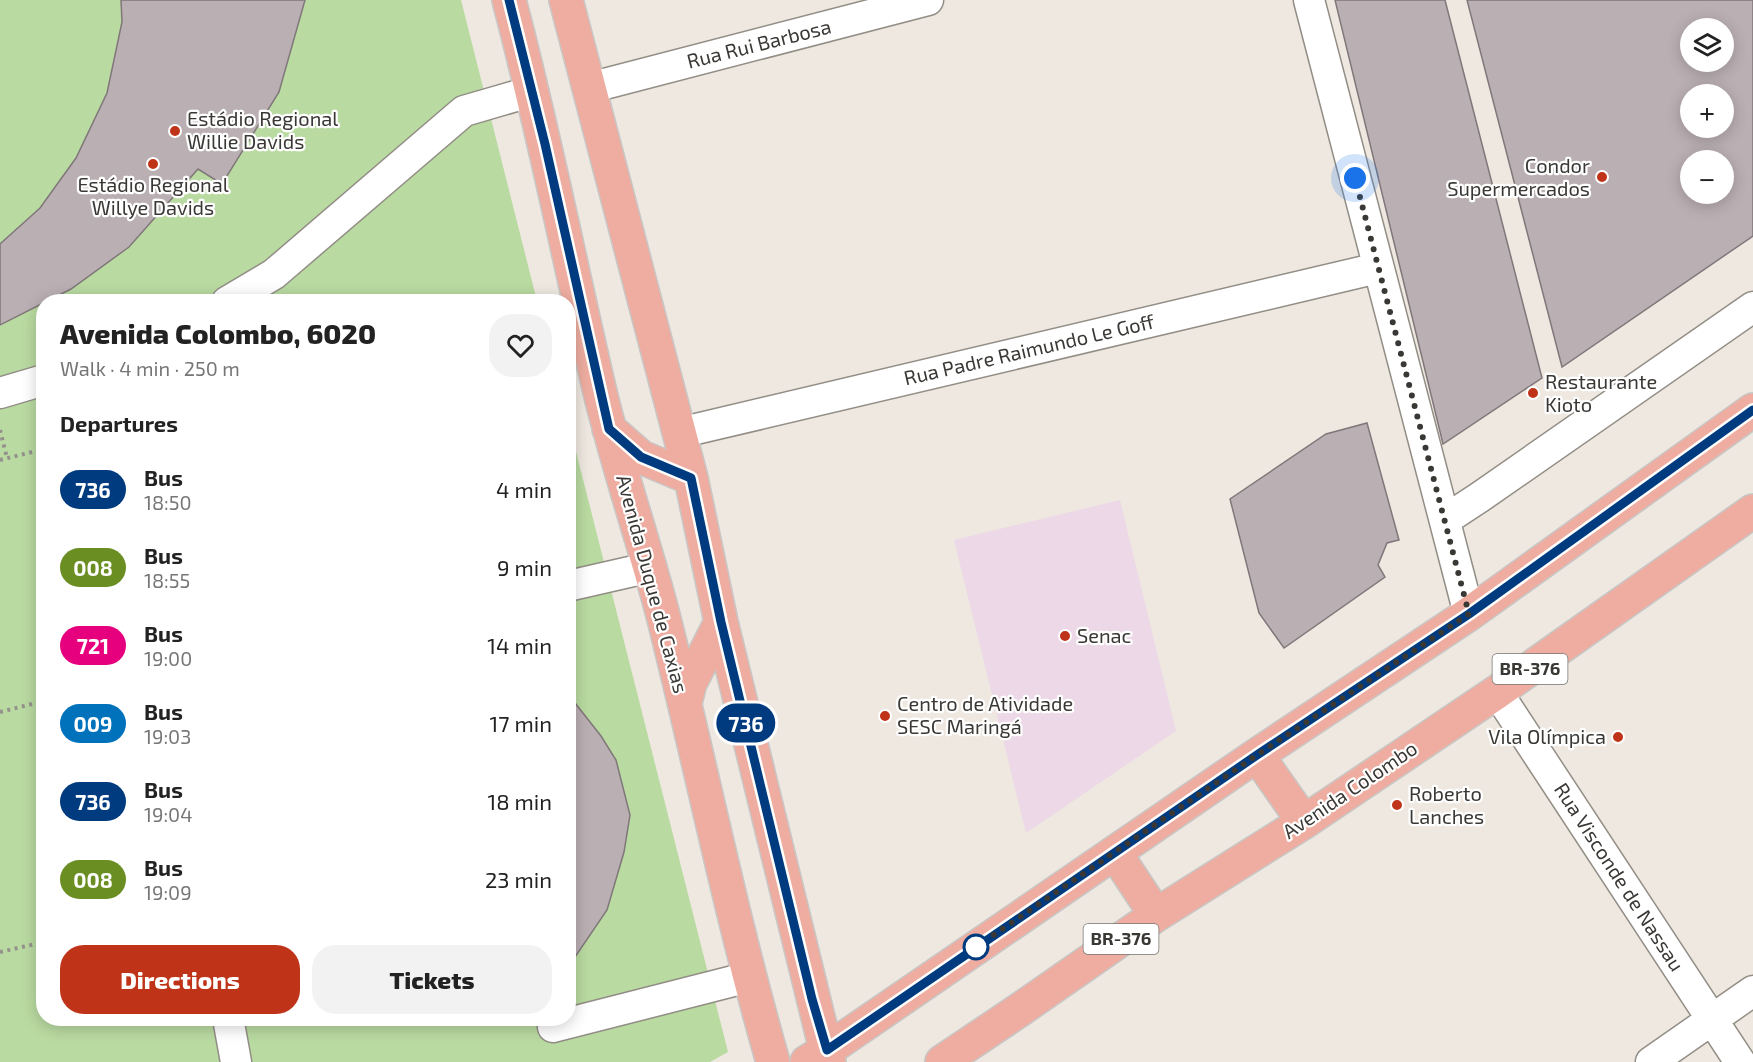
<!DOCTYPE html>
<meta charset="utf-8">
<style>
body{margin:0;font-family:"Exo 2",sans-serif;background:#f2f2f2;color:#222;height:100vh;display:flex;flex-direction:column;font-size:22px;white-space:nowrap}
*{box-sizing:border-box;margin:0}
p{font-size:20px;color:#767676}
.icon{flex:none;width:33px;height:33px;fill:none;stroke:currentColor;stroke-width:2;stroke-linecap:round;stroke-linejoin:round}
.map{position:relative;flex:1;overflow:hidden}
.panel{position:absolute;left:36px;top:294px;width:540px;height:732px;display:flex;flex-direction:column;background:#fff;border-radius:24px;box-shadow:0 3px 15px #0003}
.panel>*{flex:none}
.badge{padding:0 12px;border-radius:20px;font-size:21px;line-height:39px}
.tools{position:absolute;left:1680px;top:18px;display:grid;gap:12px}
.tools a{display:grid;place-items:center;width:54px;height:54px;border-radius:50%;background:#fff;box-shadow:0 3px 15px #0003;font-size:30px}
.you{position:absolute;width:30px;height:30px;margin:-15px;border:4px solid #fff;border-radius:50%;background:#1a73e8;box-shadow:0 0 0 9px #1a73e833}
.map>.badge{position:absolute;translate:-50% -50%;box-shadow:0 0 0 3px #fff}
h2{padding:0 24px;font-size:22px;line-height:54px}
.round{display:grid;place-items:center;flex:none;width:63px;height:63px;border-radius:24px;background:#f2f2f2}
.head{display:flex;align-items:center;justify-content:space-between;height:102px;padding:0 24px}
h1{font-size:28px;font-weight:800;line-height:45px}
.action{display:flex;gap:12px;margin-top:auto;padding:12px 24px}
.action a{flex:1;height:69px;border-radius:24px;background:#bf3419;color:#fff;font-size:24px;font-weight:800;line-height:69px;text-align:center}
.action a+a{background:#f2f2f2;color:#222}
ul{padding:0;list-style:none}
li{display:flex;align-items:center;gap:18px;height:78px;padding:0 24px}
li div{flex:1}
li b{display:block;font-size:22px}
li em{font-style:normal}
li .badge{min-width:66px;font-weight:700;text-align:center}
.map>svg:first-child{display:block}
</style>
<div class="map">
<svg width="1753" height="1062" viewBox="0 0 1753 1062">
<rect width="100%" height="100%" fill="#eee8e0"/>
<!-- education -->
<path fill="#ecd8e6" d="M1120,500l56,231 -150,102 -72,-293z"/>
<!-- green -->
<path fill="#b9daa1" d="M0,0h461l76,301 -493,1v716h524l1,-594 159,628 -18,10h-710z"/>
<!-- building -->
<path fill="#baafb3" stroke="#80777a" stroke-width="1.5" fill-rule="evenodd" d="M121,0h184l-26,92 -57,92 -24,-15 -69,78 -58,42 -71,36v-81l40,-36 36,-50 31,-65 15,-71z
M1335,0h110l97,378 -99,66z
M1467,0h286v236l-191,131zM1690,28h34v34h-34zM1690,94h34v34h-34zM1690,160h34v34h-34z
M1367,423l32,117 -12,3 -9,22 7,12 -101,71 -25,-35 -29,-114 96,-65z
M568,694l33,42 15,24 14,55 -6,37 -17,58 -34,50 -5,3z"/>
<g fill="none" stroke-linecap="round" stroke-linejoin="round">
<!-- minor casing -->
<g stroke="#928d85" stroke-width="33">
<path id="minor" d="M1309,0l160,614
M589,88l339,-88
M227,302l47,-28 190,-163 69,-20
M0,393l44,-13
M679,433l699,-165
M1445,520l35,-23 273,-190
M568,586l83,-19
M1497,692l243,370
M228,1018l8,44
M553,1027l196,-50
M1651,1062l102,-71"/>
</g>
<!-- major casing -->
<g stroke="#c8c7c6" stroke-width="36">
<path id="major" d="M509,0c33,124 58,250 87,375 18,82 47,162 68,244 37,147 67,297 109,443
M566,0l125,478 30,144 108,440
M609,429l32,28 50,21
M685,703l5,-20 31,-61
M1257,755l47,67
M1115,853l41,62
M807,1062l20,-12 430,-295 212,-141 284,-204
M942,1062l76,-51 138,-96 148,-93 193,-130 256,-181"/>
</g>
<!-- path -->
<path stroke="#95918c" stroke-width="4" stroke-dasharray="3 4.5" stroke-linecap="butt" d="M0,430l7,28
M0,460l44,-11
M0,712l44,-11
M0,952l44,-10"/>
<!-- minor -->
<use href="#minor" stroke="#fff" stroke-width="30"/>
<!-- major -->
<use href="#major" stroke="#eeada0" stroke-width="33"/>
</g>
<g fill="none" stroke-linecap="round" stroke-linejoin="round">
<!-- line casing -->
<g stroke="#fff" stroke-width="14">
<path id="line" d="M509,0l36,144 64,285 32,28 50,21 30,144 91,377 15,51 430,-295 212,-141 284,-204"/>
</g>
<!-- line -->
<use href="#line" stroke="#003b80" stroke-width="9"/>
<!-- walk -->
<path stroke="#3a3835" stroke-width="6" stroke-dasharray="0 10.8" d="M976,947l281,-192 212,-141 -114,-436"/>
</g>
<!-- markers -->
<g fill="#bf3419" stroke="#fff" stroke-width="2">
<circle cx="175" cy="131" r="6"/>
<circle cx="153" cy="164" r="6"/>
<circle cx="1602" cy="177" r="6"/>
<circle cx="1533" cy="393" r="6"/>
<circle cx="1065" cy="636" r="6"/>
<circle cx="885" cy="716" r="6"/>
<circle cx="1618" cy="737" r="6"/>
<circle cx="1397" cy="805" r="6"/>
</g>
<circle fill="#fff" stroke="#003b80" stroke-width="3" cx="976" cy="947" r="12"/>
<g text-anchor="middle" stroke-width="4.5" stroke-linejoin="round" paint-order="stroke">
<!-- shield labels -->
<g fill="#fff" stroke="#757472" stroke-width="1.5">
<rect x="1492.5" y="654" width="75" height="30" rx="4.5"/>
<rect x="1083.5" y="924" width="75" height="30" rx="4.5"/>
</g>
<g font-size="18" font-weight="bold" fill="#3a3835">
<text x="1530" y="675">BR-376</text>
<text x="1121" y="945">BR-376</text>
</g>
<!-- street labels -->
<g font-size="20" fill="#3a3835" stroke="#fff">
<text transform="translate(759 44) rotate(-14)" y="7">Rua Rui Barbosa</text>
<text transform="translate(1029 350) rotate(-13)" y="7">Rua Padre Raimundo Le Goff</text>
<text transform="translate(652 584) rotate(75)" y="7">Avenida Duque de Caxias</text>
<text transform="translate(1350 790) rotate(-34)" y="7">Avenida Colombo</text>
<text transform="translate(1619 877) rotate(57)" y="7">Rua Visconde de Nassau</text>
</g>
<!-- poi labels -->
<g font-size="20" fill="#3a3835" stroke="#fff" text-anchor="start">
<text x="187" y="126">Estádio Regional<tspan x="187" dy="23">Willie Davids</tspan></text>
<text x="1590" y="173" text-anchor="end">Condor<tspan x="1590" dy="23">Supermercados</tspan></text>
<text x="153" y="192" text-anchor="middle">Estádio Regional<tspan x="153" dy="23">Willye Davids</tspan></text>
<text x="1545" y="389">Restaurante<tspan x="1545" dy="23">Kioto</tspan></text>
<text x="1077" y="643">Senac</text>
<text x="897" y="711">Centro de Atividade<tspan x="897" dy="23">SESC Maringá</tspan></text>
<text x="1606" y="744" text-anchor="end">Vila Olímpica</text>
<text x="1409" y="801">Roberto<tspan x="1409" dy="23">Lanches</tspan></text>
</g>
</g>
</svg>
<div class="tools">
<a><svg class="icon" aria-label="layers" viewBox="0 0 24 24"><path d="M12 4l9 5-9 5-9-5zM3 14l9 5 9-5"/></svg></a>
<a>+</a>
<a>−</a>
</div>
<div class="you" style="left:1355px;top:178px"></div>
<b class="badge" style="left:746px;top:723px;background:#003b80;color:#fff">736</b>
<section class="panel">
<div class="head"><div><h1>Avenida Colombo, 6020</h1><p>Walk · 4 min · 250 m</p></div><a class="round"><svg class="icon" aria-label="heart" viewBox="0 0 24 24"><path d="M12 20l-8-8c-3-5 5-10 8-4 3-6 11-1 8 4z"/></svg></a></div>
<h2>Departures</h2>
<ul>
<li><span class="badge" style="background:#003b80;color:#fff">736</span><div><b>Bus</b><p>18:50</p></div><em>4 min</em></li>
<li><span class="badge" style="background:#6b8e23;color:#fff">008</span><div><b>Bus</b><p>18:55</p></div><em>9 min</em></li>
<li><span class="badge" style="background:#e6007e;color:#fff">721</span><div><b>Bus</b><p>19:00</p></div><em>14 min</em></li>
<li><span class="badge" style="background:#0072bc;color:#fff">009</span><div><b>Bus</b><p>19:03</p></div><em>17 min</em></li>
<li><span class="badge" style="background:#003b80;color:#fff">736</span><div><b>Bus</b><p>19:04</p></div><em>18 min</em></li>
<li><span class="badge" style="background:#6b8e23;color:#fff">008</span><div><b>Bus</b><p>19:09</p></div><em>23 min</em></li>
</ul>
<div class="action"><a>Directions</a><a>Tickets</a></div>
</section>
</div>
